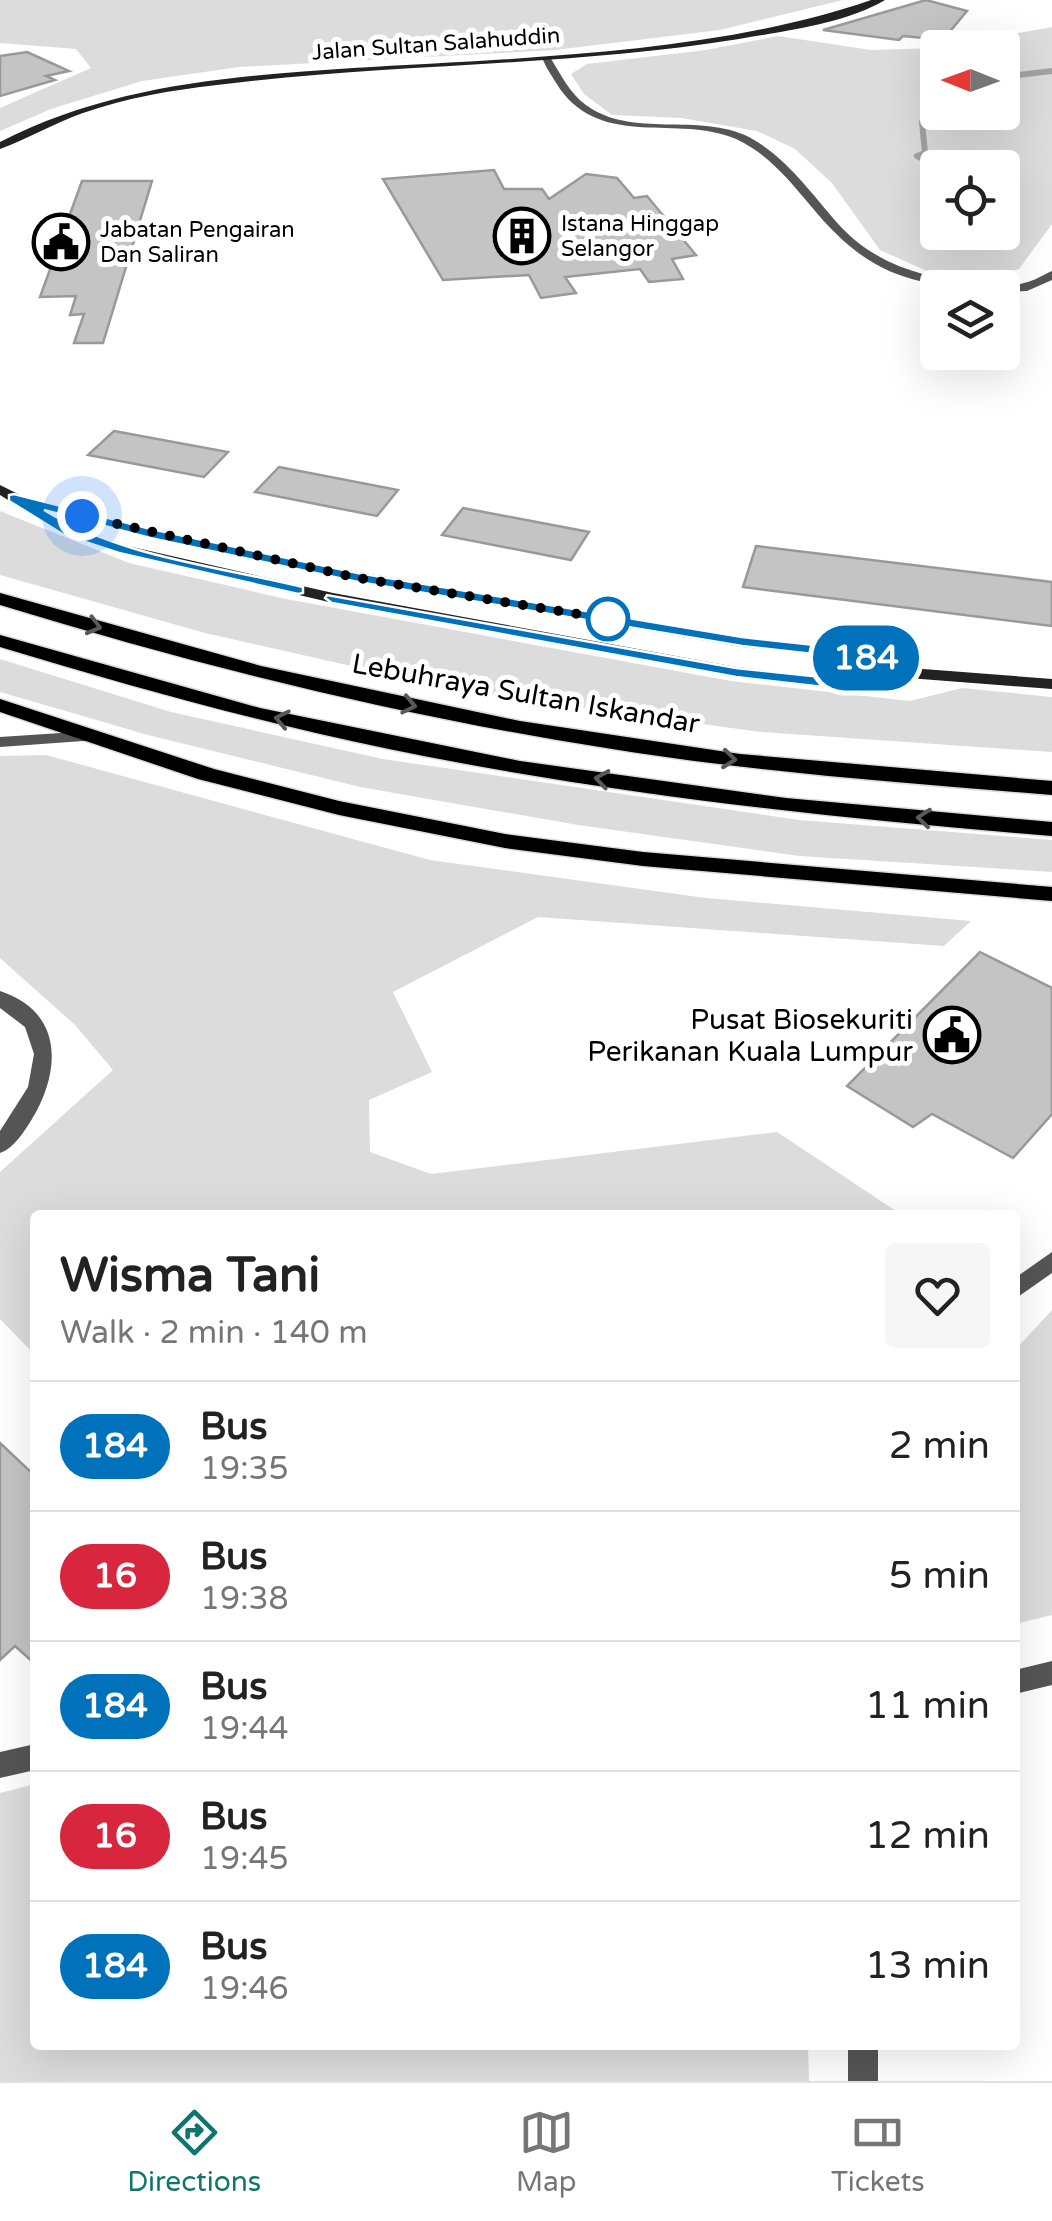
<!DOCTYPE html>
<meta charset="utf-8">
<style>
body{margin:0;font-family:"Varela Round",sans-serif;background:#f6f6f6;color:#222;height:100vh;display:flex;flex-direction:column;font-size:38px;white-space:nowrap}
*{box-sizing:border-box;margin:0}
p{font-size:32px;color:#767676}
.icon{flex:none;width:55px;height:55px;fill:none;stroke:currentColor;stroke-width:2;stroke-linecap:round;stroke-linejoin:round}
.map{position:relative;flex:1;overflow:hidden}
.side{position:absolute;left:30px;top:1210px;width:990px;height:840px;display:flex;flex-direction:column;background:#fff;border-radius:10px;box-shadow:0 10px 40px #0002}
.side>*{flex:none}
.badge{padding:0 20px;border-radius:32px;font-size:35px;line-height:65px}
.needle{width:65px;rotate:271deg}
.tools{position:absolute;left:920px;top:30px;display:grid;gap:20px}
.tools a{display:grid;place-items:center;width:100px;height:100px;border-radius:10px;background:#fff;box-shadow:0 10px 40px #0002;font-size:50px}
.you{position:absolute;width:50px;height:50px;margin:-25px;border:8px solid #fff;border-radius:50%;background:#1a73e8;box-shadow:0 0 0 15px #1a73e833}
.map>.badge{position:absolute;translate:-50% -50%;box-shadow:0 0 0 5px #fff}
.round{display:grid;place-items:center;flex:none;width:105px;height:105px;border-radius:10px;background:#f6f6f6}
.headline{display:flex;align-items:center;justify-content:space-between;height:170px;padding:0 30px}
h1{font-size:48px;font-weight:700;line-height:75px}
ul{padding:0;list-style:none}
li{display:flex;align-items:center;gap:30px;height:130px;padding:0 30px;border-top:2px solid #e0e0e0}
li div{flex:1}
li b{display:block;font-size:38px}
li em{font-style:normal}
li .badge{min-width:110px;font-weight:700;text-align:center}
.menu{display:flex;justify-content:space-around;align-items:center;height:140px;border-top:2px solid #e0e0e0;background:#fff;font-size:28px;color:#767676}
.menu a{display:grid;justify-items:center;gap:5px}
.menu .current{color:#0f766e}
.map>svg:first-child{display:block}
</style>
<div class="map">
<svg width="1052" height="2081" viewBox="0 0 1052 2081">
<rect width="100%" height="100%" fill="#fff"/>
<!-- green -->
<path fill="#dcdcdc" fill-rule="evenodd" d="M0,0h843l-123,30 -165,20 -316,17 -97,14 -91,28 -51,22v-23l91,-40 -15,-19 -76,-6z
M1052,27v197l-33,45 -26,7 -64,-4 -49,-22 -48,-67 -37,-34 -38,-18 -75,-13 -70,-3 -28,-21 -13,-20 16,-10 119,-14 72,-14 93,14 66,-2 1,64h64v-64l-61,-1zM938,168h64v64h-64z
M0,511l129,52 157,36 445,82 179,20 52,-13 90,9v55l-291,-20 -295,-40 -261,-59 -205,-58z
M0,659l171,53 212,47 416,61 253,20v32l-253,-16 -221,-31 -218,-38 -212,-52 -148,-43z
M46,755l384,105 276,38 265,23 -27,25 -406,-29 -145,75 39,80 -63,28 1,52 61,22 346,-42 125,83h-867v140l-35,-36v-147l113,-102 -38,-45 -75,-67v-202z
M1052,1310v305l-37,9v-274z
M35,1784v261h773l1,36h-809v-288z"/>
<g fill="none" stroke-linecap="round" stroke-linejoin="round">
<!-- stream -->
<path stroke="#a3a3a3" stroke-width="6" d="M1002,77l50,-6
M938,105l-16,17 3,31 -8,3 8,4 13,28"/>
</g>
<!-- building -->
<path fill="#c4c4c4" stroke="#999" stroke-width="2.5" d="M926,0l41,11 -20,24 -20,-3 -4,6 -20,-2 -4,4 -76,-10z
M27,52l42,19 -23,5 9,4 -55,16v-40z
M494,170l10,19h38l7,10 37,-25 31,4 17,20 13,-2 49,59 -24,4 11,20 -34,3 -9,-13 -75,8 11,16 -35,5 -12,-23 -86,5 -60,-101z
M82,181h70l-49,162h-29l10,-29 -14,1 6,-19 -36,1z
M114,431l114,21 -24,25 -116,-22z
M279,467l119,23 -21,26 -122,-24z
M463,508l126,24 -18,28 -129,-25z
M756,546l296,36v44l-309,-39z
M980,952l72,36v126l-39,44 -81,-44 -19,13 -66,-41z
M0,1443l35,33v188l-20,-18 -15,14z"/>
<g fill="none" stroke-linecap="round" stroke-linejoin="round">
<!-- primary casing -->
<g stroke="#dbdbdb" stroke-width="3">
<path id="primary" d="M0,593l261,73 259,55 220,33 312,27v14c-149,-12 -298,-23 -446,-47 -205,-32 -407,-82 -606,-143z
M0,635l260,73 260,53 266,37 266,24v14c-222,-18 -444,-42 -663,-87 -131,-27 -260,-63 -389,-102z
M0,699l214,70 125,32 166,33 138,18 409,35v14l-409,-35 -138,-18 -166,-33 -141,-36 -198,-67z"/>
</g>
<!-- street -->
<path fill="#555" fill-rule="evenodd" d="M542,57h8c10,16 20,37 36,48 46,34 113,7 163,32 39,21 63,58 92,90 37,39 86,52 138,56 14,1 31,4 45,0 10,-2 19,-8 28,-12v9l-25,11 -25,1v-4c-89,0 -134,-12 -192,-83 -21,-25 -43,-52 -74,-66 -58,-25 -133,10 -176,-50 -6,-10 -15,-22 -18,-32z
M91,731l8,5 -2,4 -97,7v-10z
M0,991c64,21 61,80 32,128 -8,13 -18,29 -32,34v-22l28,-44 6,-33 -9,-27 -25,-19z
M1052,1252v21l-37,26v-21z
M1052,1661v24l-37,9v-24z
M35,1744v26l-35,8v-26z
M848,2045h30v36h-30z"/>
<!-- secondary -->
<path fill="#222" fill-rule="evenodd" d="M871,0h14c-41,24 -100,31 -146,39 -173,28 -349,24 -522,46 -45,5 -91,13 -134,28 -29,10 -55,26 -83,36v-7c111,-57 231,-66 353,-74 165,-10 363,-14 518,-68z
M0,485l20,10 131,35 207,42 384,65 109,11 59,20 142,11v10l-144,-11 -58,12 -114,-13 -403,-74 -209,-49 -60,-19 -64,-40zM45,511l105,27 208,44 384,65 107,11 40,14 -39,8 -114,-13 -403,-74 -205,-47 -54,-17z"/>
<!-- primary -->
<use href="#primary" fill="#000" fill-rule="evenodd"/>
</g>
<!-- one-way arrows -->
<defs><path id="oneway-chevron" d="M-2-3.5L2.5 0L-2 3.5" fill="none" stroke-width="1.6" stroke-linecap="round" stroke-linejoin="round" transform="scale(2.5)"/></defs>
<g stroke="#595959">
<use href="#oneway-chevron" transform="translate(94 626) rotate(15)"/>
<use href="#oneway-chevron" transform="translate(409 705) rotate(12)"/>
<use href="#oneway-chevron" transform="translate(282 719) rotate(-168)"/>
<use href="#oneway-chevron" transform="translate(729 759) rotate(6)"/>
<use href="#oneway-chevron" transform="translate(602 779) rotate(-171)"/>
<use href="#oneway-chevron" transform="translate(924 818) rotate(-174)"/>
</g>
<!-- line -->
<path fill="#0072bc" stroke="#fff" stroke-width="2.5" d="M14,494l137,35 207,44 384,64 109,12 65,24 -66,17 -114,-13 -404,-74 -7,-5 2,-3 409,73 114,12 40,-8 -41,-14 -107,-12 -384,-64 -208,-44 -106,-28c77,47 173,56 259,77v6l-5,1 -179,-41 -55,-18 -55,-34v-6z"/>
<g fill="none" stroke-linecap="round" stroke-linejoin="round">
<!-- walk -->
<path stroke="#000" stroke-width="10" stroke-dasharray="0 18" d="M82,516l276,62 250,41"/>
</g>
<!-- icons -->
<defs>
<g id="building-ring" transform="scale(2.875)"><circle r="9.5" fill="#fff" stroke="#000" stroke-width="1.5"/><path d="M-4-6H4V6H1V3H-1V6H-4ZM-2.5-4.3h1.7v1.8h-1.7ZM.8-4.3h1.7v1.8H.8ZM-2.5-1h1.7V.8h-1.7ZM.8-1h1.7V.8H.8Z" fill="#000"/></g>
<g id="civic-ring" transform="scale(2.875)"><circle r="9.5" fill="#fff" stroke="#000" stroke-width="1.5"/><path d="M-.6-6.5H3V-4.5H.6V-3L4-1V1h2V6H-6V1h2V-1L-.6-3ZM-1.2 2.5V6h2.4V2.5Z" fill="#000"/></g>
</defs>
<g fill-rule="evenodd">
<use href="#building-ring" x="522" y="236"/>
<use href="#civic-ring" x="61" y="242"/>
<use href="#civic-ring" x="952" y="1035"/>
</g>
<!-- markers -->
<circle fill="#fff" stroke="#0072bc" stroke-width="5" cx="608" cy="619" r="20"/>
<g text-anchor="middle" stroke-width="10" stroke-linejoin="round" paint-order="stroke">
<!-- far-street labels -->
<g font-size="22" fill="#000" stroke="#fff">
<text transform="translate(436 43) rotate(-4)" y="8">Jalan Sultan Salahuddin</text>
</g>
<!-- far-poi labels -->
<g font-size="22" fill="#000" stroke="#fff" text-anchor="start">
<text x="561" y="231">Istana Hinggap<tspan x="561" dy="25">Selangor</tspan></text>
<text x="100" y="237">Jabatan Pengairan<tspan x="100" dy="25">Dan Saliran</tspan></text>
</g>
<!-- street labels -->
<g font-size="28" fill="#000" stroke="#fff">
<text transform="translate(526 693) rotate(10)" y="10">Lebuhraya Sultan Iskandar</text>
</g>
<!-- poi labels -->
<g font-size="28" fill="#000" stroke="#fff" text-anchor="end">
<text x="913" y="1029">Pusat Biosekuriti<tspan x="913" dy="32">Perikanan Kuala Lumpur</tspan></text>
</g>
</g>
</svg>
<div class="tools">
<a><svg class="needle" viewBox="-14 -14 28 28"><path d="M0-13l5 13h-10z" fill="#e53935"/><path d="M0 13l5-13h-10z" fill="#767676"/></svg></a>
<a><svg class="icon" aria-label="locate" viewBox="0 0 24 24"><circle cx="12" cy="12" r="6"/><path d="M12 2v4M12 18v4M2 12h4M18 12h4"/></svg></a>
<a><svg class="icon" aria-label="layers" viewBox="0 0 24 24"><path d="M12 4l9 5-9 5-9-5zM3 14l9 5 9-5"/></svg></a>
</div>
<div class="you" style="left:82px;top:516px"></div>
<b class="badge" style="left:866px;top:658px;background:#0072bc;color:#fff">184</b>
<section class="side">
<div class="headline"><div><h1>Wisma Tani</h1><p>Walk · 2 min · 140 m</p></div><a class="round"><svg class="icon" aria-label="heart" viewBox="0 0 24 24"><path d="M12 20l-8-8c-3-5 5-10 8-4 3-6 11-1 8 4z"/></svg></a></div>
<ul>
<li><span class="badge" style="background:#0072bc;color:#fff">184</span><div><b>Bus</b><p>19:35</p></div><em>2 min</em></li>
<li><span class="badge" style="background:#d7263d;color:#fff">16</span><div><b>Bus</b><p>19:38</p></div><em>5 min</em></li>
<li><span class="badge" style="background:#0072bc;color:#fff">184</span><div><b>Bus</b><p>19:44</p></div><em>11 min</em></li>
<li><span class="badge" style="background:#d7263d;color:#fff">16</span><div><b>Bus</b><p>19:45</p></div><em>12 min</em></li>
<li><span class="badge" style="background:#0072bc;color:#fff">184</span><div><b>Bus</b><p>19:46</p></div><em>13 min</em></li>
</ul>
</section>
</div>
<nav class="menu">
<a class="current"><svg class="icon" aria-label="directions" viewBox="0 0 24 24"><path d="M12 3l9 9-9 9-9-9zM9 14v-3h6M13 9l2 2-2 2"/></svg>Directions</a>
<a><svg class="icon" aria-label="map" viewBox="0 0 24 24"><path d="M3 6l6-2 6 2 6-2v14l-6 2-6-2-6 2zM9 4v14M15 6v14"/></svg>Map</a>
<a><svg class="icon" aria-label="tickets" viewBox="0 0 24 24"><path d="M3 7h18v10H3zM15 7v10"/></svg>Tickets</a>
</nav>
